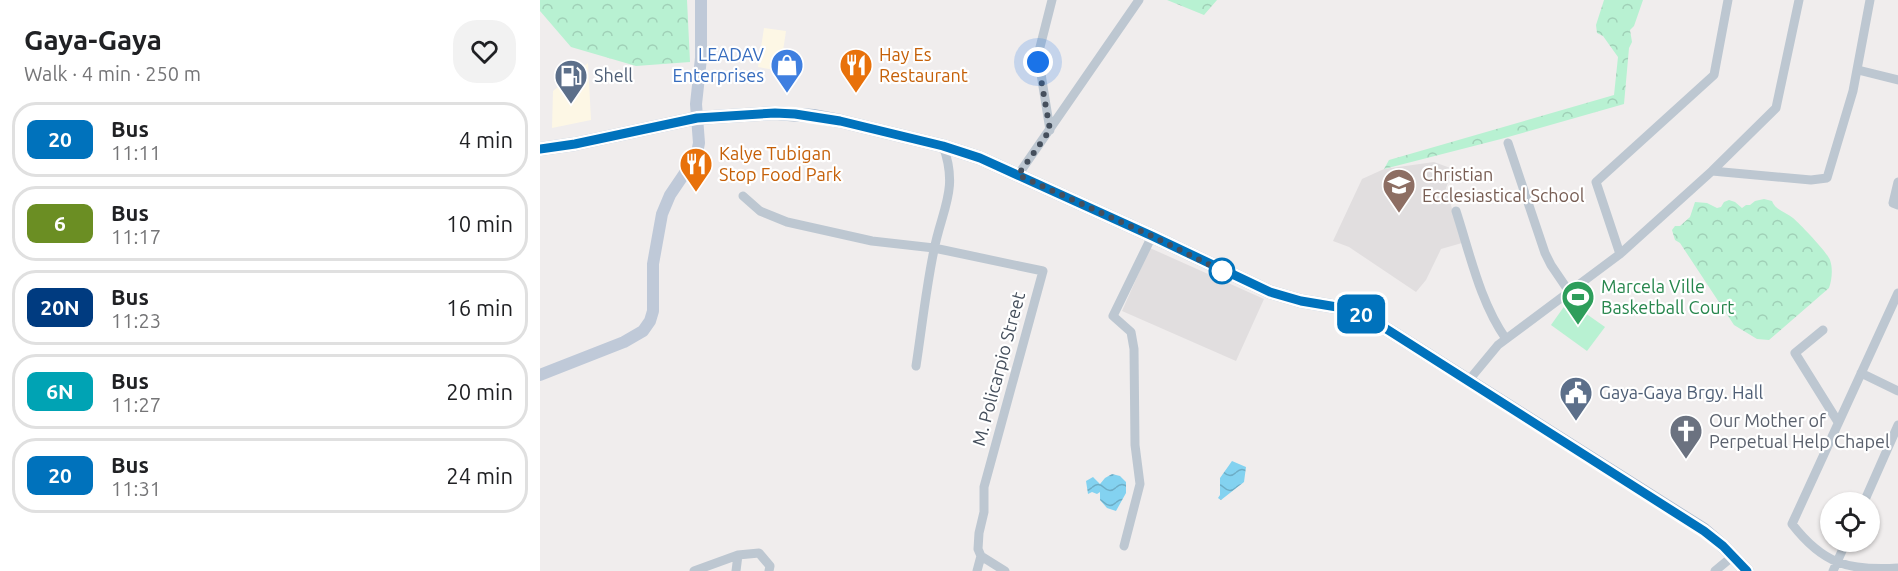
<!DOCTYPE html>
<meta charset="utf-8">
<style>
body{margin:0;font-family:Ubuntu,sans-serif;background:#f2f2f2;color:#202124;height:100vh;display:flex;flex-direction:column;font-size:22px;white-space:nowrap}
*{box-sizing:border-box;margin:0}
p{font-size:20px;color:#757577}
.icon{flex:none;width:33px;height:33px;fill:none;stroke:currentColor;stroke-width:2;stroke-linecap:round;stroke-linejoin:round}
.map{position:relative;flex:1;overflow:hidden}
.side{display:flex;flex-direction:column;background:#fff;width:540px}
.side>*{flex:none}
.badge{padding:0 12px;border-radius:9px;font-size:21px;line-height:39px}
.buttons{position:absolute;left:1280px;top:492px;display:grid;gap:12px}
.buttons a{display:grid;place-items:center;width:60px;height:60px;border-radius:50%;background:#fff;box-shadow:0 2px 4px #0004;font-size:30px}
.you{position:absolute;width:30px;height:30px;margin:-15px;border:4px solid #fff;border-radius:50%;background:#1a73e8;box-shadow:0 0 0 9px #1a73e833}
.map>.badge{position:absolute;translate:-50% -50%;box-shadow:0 0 0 3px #fff}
.round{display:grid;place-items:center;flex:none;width:63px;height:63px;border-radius:24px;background:#f2f2f2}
.headline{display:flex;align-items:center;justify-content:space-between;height:102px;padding:0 24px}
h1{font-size:28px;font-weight:700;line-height:45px}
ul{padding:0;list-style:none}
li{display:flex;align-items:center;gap:18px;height:75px;margin:0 12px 9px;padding:0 12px;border:3px solid #e0e0e0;border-radius:24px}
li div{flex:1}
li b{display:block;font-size:22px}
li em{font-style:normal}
li .badge{min-width:66px;font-weight:700;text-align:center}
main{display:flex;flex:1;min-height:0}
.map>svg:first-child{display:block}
</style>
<main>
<section class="side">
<div class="headline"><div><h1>Gaya-Gaya</h1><p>Walk · 4 min · 250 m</p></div><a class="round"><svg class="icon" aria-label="heart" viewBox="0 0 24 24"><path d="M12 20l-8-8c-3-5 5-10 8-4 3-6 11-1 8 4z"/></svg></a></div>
<ul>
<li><span class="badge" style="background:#0072bc;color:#fff">20</span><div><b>Bus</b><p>11:11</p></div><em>4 min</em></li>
<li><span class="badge" style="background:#6b8e23;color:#fff">6</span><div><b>Bus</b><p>11:17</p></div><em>10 min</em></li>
<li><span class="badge" style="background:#003b80;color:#fff">20N</span><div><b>Bus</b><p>11:23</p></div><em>16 min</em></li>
<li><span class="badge" style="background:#00a3b4;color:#fff">6N</span><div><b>Bus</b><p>11:27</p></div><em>20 min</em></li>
<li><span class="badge" style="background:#0072bc;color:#fff">20</span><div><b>Bus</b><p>11:31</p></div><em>24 min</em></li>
</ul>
</section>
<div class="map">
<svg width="1358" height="571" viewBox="0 0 1358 571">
<defs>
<pattern id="forest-crowns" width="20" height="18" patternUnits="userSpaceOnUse" patternTransform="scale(1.5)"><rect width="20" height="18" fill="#b8f1d2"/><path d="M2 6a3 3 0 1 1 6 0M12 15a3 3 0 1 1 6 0" fill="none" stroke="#a0d0b7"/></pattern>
<pattern id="water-waves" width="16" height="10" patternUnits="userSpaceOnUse" patternTransform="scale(1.5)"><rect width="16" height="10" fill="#83d2f0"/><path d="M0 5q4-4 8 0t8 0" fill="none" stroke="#6dadc6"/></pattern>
</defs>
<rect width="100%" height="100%" fill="#f0eded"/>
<!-- commercial -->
<path fill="#fdf7e5" d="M224,28l22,3 -6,40 -22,-4z
M48,63l3,57 -39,8 1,-37z"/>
<!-- education -->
<path fill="#e1dedf" d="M894,162l19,7 -7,19 16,55 -21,6 -15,31 -10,12 -67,-45 -16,-6 29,-62 22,-10z
M610,248l114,51 -28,62 -114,-50z"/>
<!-- forest -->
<path fill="url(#forest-crowns)" d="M0,0h147l3,62 -54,4 -65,-19 -31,-36z
M627,0h50l-13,15z
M1064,0h39l-9,26 -4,4 2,12 -3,6 -5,56 -123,35 -117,30 5,-9 225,-65 4,-38 -15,-21 -6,-3 -1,-8z
M1224,199l8,2c3,9 14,11 21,17 8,7 34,34 37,42 3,8 2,20 -1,28l-60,52 -12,-1 -23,-14 -54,-82 -5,-3 -3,-10 3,-4h5l10,-9 5,-15 12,1 10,5 4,-1 3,-5 5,-2 6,2 7,6 4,-3h4l5,-4z"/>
<!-- pitch -->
<path fill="#b8f1d2" d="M1028,301l37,26 -18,24 -36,-26z"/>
<!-- water -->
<path fill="url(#water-waves)" d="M692,461l14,6 -2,15 -23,18 -3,-2 2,-3v-17z
M572,474l8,2 6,6v11l-10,18 -9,-3 -7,-8v-8l-3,2 -5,-2 -4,2 -2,-13 7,-4 7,7 5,-6z"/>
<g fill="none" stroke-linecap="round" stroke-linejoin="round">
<!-- street -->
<path stroke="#bdc7d1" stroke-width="9" d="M1318,70l40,10
M510,130l-12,-75 14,-55
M968,143l37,110 6,12 19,28
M1172,171l99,9 16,-2 26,-87 17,-91
M478,175l121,-175
M1358,182l-5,21 5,2
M203,196l17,15 27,11 85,19 62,7 109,23 -59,216v25l-5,21 -1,16 3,7 24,15
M916,211c14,43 24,91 50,128
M1080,254l-24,-72 118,-107 14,-75
M1358,293l-106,231c31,40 56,47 106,44
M1283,330l-28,23 43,69
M376,366c6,-39 10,-78 18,-116 8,-41 25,-61 9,-104
M1321,373l37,18
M929,380l29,-35 122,-91 92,-83 64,-63 23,-108
M1324,502l34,-77
M584,546l16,-62 -5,-39 -1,-96 -3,-17 -18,-16 39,-80
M154,571l44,-16 21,-2 11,13 -1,5
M196,571l2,-16
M437,571l4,-15
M1175,571l18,-15
M1293,571l13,-29"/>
<!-- secondary -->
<path stroke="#bfc9d8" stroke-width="12" d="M0,375l84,-33 19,-11 7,-10 3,-10v-47l9,-50 8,-19 23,-34 4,-8 2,-10 -3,-39 5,-46v-58"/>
<!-- primary -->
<path stroke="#abbace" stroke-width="14" d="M0,149l35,-5 122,-26 78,-5 38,3 27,5 103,25 37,12 172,78 118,56 31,9 48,8 17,7 338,214 19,16 24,25"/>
</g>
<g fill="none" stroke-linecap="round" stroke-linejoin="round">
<!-- line casing -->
<g stroke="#fff" stroke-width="14">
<path id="line" d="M0,149l35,-5 122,-26 78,-5 20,1 45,7 103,25 37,12 172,78 118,56 31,9 48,8 17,7 338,215 19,15 24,25"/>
</g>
<!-- line -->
<use href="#line" stroke="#0072bc" stroke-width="9"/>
<!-- walk -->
<path stroke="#454f5c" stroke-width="6" stroke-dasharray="0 10.8" d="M498,62l12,68 -32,45 134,61 70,35"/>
</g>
<!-- icons -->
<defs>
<g id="shop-pin" transform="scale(1.725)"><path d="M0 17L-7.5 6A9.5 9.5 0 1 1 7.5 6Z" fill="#3f7fe0" stroke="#fff"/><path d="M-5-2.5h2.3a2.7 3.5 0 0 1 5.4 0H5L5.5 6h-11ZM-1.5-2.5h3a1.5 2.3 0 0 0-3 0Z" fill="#fff"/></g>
<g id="restaurant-pin" transform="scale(1.725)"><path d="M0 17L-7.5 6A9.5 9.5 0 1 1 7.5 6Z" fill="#e8710a" stroke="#fff"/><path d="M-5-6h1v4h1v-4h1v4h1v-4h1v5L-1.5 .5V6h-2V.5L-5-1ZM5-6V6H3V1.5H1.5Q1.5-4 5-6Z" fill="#fff"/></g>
<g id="fuel-pin" transform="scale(1.725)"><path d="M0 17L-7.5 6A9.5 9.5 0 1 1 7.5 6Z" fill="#5c6f8a" stroke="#fff"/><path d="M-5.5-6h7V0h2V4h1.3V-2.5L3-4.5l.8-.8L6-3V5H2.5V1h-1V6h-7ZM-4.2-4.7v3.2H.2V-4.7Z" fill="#fff"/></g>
<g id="school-pin" transform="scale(1.725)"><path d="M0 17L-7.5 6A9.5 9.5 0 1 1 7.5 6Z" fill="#8d6e63" stroke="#fff"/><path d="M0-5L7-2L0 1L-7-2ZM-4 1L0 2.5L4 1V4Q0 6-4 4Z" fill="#fff"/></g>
<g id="stadium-pin" transform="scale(1.725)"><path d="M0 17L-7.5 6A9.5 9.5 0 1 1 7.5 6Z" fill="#2e9e5b" stroke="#fff"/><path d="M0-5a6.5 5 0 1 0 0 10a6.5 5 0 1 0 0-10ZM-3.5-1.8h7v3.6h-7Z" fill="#fff"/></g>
<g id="civic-pin" transform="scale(1.725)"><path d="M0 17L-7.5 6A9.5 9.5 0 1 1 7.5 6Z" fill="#5c6f8a" stroke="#fff"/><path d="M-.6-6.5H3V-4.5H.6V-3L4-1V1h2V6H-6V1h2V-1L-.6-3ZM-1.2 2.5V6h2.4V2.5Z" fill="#fff"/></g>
<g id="church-pin" transform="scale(1.725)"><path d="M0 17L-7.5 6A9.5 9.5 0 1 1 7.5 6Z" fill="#6b7280" stroke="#fff"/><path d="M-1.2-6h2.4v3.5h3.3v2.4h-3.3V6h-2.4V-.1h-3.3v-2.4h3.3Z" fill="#fff"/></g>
</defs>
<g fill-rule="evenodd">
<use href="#shop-pin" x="247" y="65"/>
<use href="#restaurant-pin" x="316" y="65"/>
<use href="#fuel-pin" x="31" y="76"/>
<use href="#restaurant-pin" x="156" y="164"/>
<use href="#school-pin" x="859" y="185"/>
<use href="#stadium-pin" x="1038" y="297"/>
<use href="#civic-pin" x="1036" y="393"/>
<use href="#church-pin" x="1146" y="431"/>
</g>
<!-- markers -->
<circle fill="#fff" stroke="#0072bc" stroke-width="3" cx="682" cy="271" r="12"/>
<g text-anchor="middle" stroke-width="4.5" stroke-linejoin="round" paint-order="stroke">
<!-- shop labels -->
<g font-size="18" fill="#366cbe" stroke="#fff" text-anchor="end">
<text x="224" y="61">LEADAV<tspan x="224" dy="21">Enterprises</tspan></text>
</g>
<!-- food labels -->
<g font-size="18" fill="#c56008" stroke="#fff" text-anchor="start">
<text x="339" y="61">Hay Es<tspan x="339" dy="21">Restaurant</tspan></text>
<text x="179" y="160">Kalye Tubigan<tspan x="179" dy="21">Stop Food Park</tspan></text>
</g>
<!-- service labels -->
<g font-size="18" fill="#4e5e75" stroke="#fff" text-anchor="start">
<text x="54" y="82">Shell</text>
<text x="1059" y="399">Gaya-Gaya Brgy. Hall</text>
</g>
<!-- education labels -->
<g font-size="18" fill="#785e54" stroke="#fff" text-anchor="start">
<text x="882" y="181">Christian<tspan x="882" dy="21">Ecclesiastical School</tspan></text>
</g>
<!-- leisure labels -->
<g font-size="18" fill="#27864d" stroke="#fff" text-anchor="start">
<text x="1061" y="293">Marcela Ville<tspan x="1061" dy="21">Basketball Court</tspan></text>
</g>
<!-- street labels -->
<g font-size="18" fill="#454f5c" stroke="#fff">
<text transform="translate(459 369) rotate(-75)" y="6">M. Policarpio Street</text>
</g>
<!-- worship labels -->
<g font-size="18" fill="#5b616d" stroke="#fff" text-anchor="start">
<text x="1169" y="427">Our Mother of<tspan x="1169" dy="21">Perpetual Help Chapel</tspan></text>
</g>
</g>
</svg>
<div class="buttons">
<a><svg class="icon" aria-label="locate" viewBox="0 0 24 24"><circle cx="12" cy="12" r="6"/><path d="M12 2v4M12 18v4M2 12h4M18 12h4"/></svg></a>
</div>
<div class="you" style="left:498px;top:62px"></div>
<b class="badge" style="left:821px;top:314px;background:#0072bc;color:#fff">20</b>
</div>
</main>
